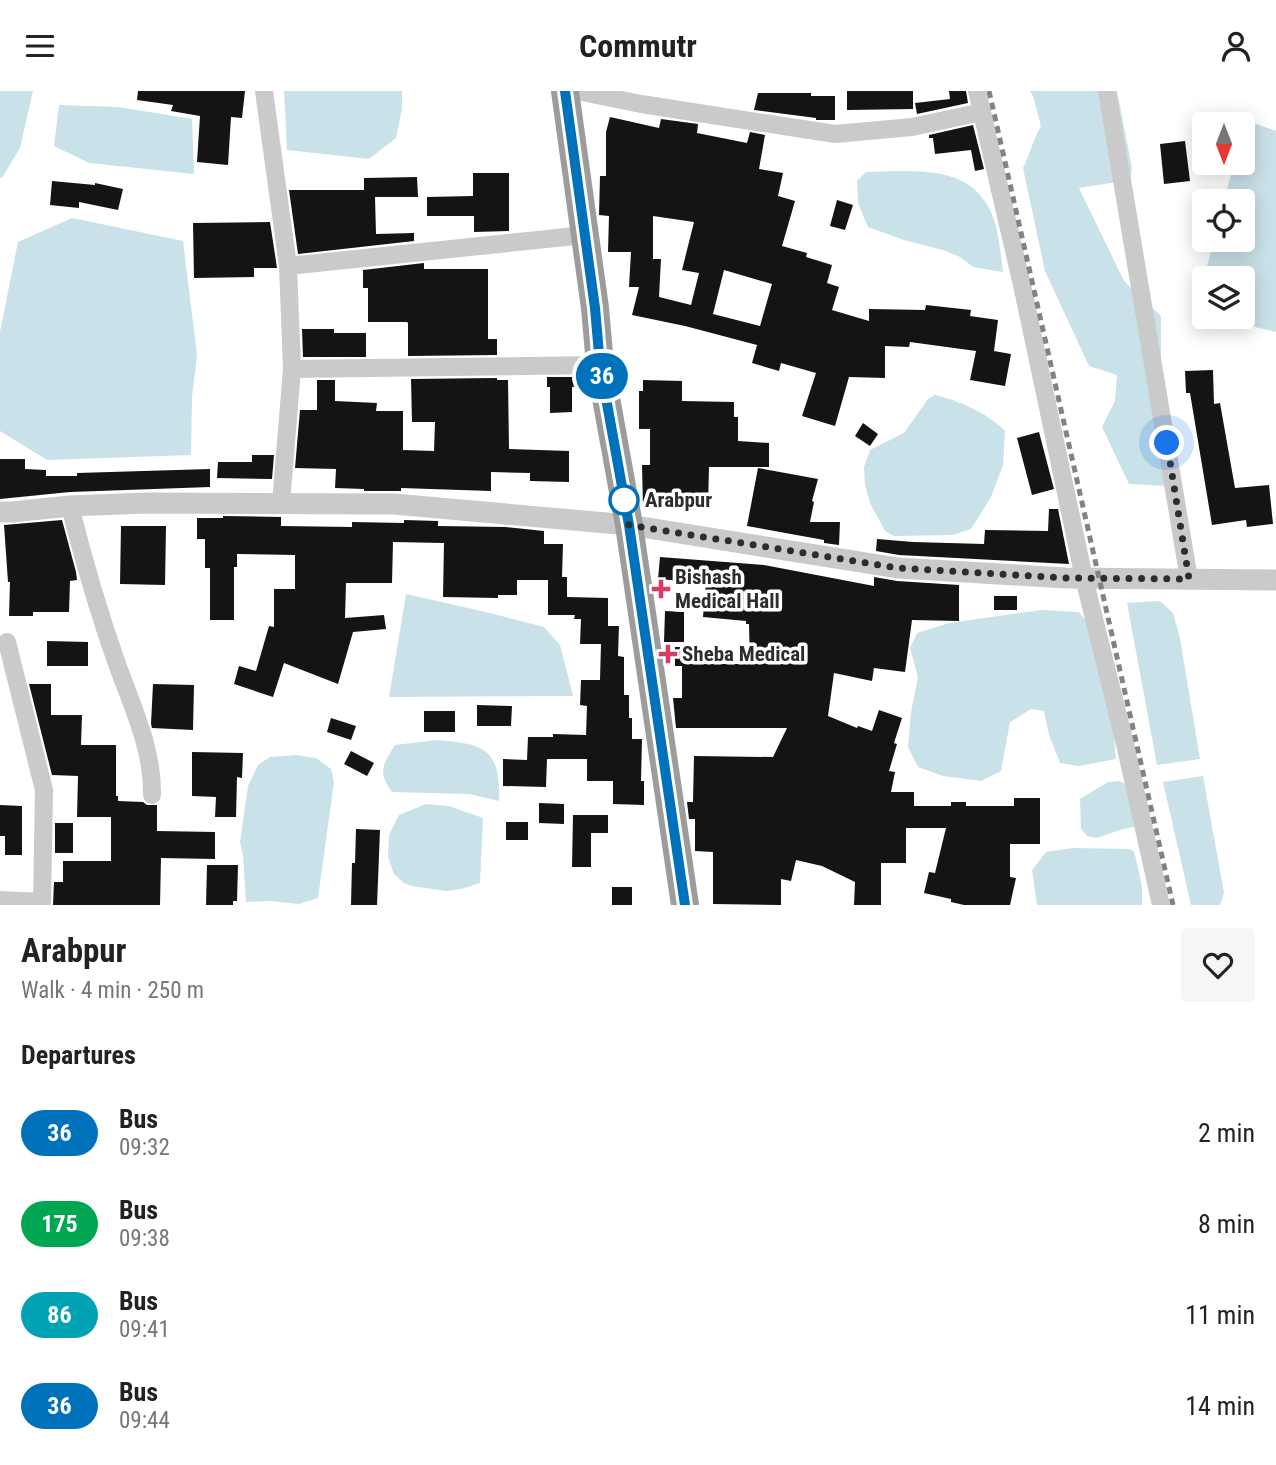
<!DOCTYPE html>
<meta charset="utf-8">
<style>
body{margin:0;font-family:"Roboto Condensed",sans-serif;background:#f6f6f6;color:#222;height:100vh;display:flex;flex-direction:column;font-size:26px;white-space:nowrap}
*{box-sizing:border-box;margin:0}
p{font-size:23px;color:#767676}
.icon{flex:none;width:38px;height:38px;fill:none;stroke:currentColor;stroke-width:2;stroke-linecap:round;stroke-linejoin:round}
.map{position:relative;height:814px;overflow:hidden}
.drawer{display:flex;flex-direction:column;background:#fff;flex:1}
.drawer>*{flex:none}
.badge{padding:0 14px;border-radius:23px;font-size:24px;line-height:46px}
.needle{width:46px;rotate:180deg}
.buttons{position:absolute;left:1192px;top:21px;display:grid;gap:14px}
.buttons a{display:grid;place-items:center;width:63px;height:63px;border-radius:7px;background:#fff;box-shadow:0 4px 18px #0003;font-size:35px}
.you{position:absolute;width:35px;height:35px;margin:-18px;border:5px solid #fff;border-radius:50%;background:#1a73e8;box-shadow:0 0 0 10px #1a73e833}
.map>.badge{position:absolute;translate:-50% -50%;box-shadow:0 0 0 4px #fff}
h2{padding:0 21px;font-size:26px;line-height:63px}
.round{display:grid;place-items:center;flex:none;width:74px;height:74px;border-radius:7px;background:#f6f6f6}
.summary{display:flex;align-items:center;justify-content:space-between;height:119px;padding:0 21px}
h1{font-size:33px;font-weight:700;line-height:52px}
ul{padding:0;list-style:none}
li{display:flex;align-items:center;gap:21px;height:91px;padding:0 21px}
li div{flex:1}
li b{display:block;font-size:26px}
li em{font-style:normal}
li .badge{min-width:77px;font-weight:700;text-align:center}
header{display:flex;justify-content:space-between;align-items:center;height:91px;padding:0 21px;background:#fff;font-size:32px;font-weight:700}
.map>svg:first-child{display:block}
</style>
<header><svg class="icon" aria-label="menu" viewBox="0 0 24 24"><path d="M4 6h16M4 12h16M4 18h16"/></svg>Commutr<svg class="icon" aria-label="person" viewBox="0 0 24 24"><circle cx="12" cy="8" r="4"/><path d="M4 21q1-7 8-7t8 7"/></svg></header>
<div class="map">
<svg width="1276" height="814" viewBox="0 0 1276 814">
<rect width="100%" height="100%" fill="#fff"/>
<!-- water -->
<path fill="#c9e1e8" d="M0,0h33l-13,57 -18,30 -2,-1z
M284,0h118v18l-6,29 -27,21 -82,-9z
M1030,0h87l15,77 -2,12 -51,8 45,93 37,35v52l8,118 -40,-2 -27,-57 13,-26 2,-26 -28,-9 -44,-95 -22,-103c7,-14 10,-28 18,-42l-8,-30z
M59,14l59,2 74,12 2,55 -105,-11 -35,-17z
M1245,29l31,11v201l-63,-15h29v-39h-38v37l-9,-3 19,-72h28v-39h-18l10,-38h8l1,-35z
M894,80c37,0 75,0 95,37 10,19 11,43 14,64l-30,-5 -13,-10 -17,-7 -39,-10 -36,-13 -10,-24 -1,-22 9,-9z
M72,127l111,23 14,114 -5,42 -1,58 -144,5 -47,-29v-99l18,-90z
M935,304c23,5 54,19 70,36l-2,34 -12,32 -20,32 -18,6 -59,1 -9,-5 -15,-28 -5,-18 -1,-18 6,-17 34,-17 24,-34z
M406,503l84,19 54,14 16,18 13,51 -184,1z
M1160,510l13,12 7,25 20,121 -43,6 -30,-162z
M1041,519l38,2 9,11 25,102 3,34 -37,7 -19,-3 -11,-28 -5,-24 -13,-2 -21,13 -9,49 -20,10 -38,-5 -25,-9 -10,-20 3,-35 7,-35 -8,-29 7,-15 32,-10z
M437,649c49,4 63,9 62,61l-30,-7 -77,-2c-15,-21 -9,-27 3,-47z
M296,664l20,3 15,11 3,13 -16,116 -19,6 -30,-3 -23,1 -3,-47 -3,-13 8,-56 10,-21 12,-8z
M1203,685l21,117 -4,12h-29l-28,-123z
M1120,690c16,9 13,30 14,46l-11,2 -26,9 -10,-2 -6,-7 -1,-30 28,-17z
M426,713l23,2 34,12 -3,65 -19,6 -15,2 -34,-5 -8,-3 -10,-9 -6,-17 1,-22 10,-20z
M1073,757l56,1 5,2 8,35v19h-105l-5,-35 14,-18z"/>
<!-- building -->
<path fill="#141414" fill-rule="evenodd" d="M138,0h107l-3,27 -11,-1 -3,48 -31,-3 3,-46 -29,-5 2,-6 -36,-5z
M847,0h66v18l-66,1z
M949,0h17l2,12 -51,11 -2,-11 35,-4z
M758,2h53v3h24v24h-19v-2l-62,-8z
M610,26l49,11 2,-9 37,5 -1,9 50,10 3,-11 15,3 -6,34 24,4 -5,23 17,5 -13,45 25,7 -1,4 26,8 -5,18 12,4 -7,23 37,11v-12l56,1 1,-5 45,5 -1,6 28,4 -4,31 17,3 -6,32 -35,-6 6,-29 -66,-9 -1,5 -24,-1v32l-36,-1 -14,49 -33,-10 14,-43 -35,-10 -2,8 -27,-8 5,-18 -72,-19 -53,-11 7,-28h-10l2,-35h-23l1,-36 -10,-1 1,-39h6v-44zM653,125l41,6 -12,48 17,3 -8,32 -32,-8 2,-38h-8zM724,179l48,14 -12,42 -47,-12z
M973,34l11,44 -9,2 -4,-21 -36,4 -2,-16h-4v-3z
M1185,50l5,40 -26,3 -4,-40z
M473,82h36v58l-35,1v-16h-47v-19l46,-1z
M417,86l1,20h-43l1,37 38,-1v8l-116,13 -9,-64h75v-12z
M52,90l43,4v-2l28,6 -5,21 -39,-8v6l-29,-3z
M837,109l16,5 -8,25 -15,-4z
M270,131l7,46h-23v9l-60,1 -1,-55z
M424,172v6h64v70h9v16l-89,1v-33l-1,-1h-39v-34h-5v-18z
M302,238h32v4h32v24h-63z
M1213,279l1,34 6,-1 15,85 34,-3 4,39 -26,3 -1,-7 -34,5 -22,-132h-4l-1,-22z
M547,286h36v10h-11v25l-22,1v-26h-3z
M497,287v2h11l1,69 60,2v31l-39,-1v-8l-39,-1v19l-90,-3v3h-37v-2l-29,-1 1,-19 -41,-1 5,-58h17v-30h18v21l42,2 -1,8h27v39l31,1 1,-29h-23l-1,-43z
M643,289l39,1v20l52,1v15h4v24l31,2v24h-60l-1,40h-65l-1,-42h8v-36h-11v-38h4z
M863,332l15,11 -8,12 -15,-10z
M1039,341l15,57 -22,6 -15,-57z
M252,364h22l-2,24 -55,-1 1,-16h34z
M0,368h25v10l21,1v6h31v-3l133,-4v18l-140,5 -70,7z
M758,377l60,11 -6,22 2,1 -4,20h30l-1,23 -15,-2v-3l-77,-14z
M1049,418h9l11,55 -170,-9 -23,-4 1,-12 36,3 71,2 1,-14 63,1z
M223,425l58,1v9l71,1v-5l52,1v-3l34,1v5l67,1 39,4v13h19l-1,33h5v20l41,1v28h11l-1,30 6,1v38h5v23h3v21h10l-1,42h3v24l-31,-1v-23h-26v-22h-40l-1,28 -43,-1v-27l24,1 1,-23h25v-3l33,1 1,-29 -7,-1 1,-25h19l1,-36h-21l1,-25h-7l1,-4h-27v-35h-31v15h-19v3l-55,-1 1,-54 -51,-1 -1,41h-46l-1,35 39,-3 2,14 -33,3 -15,52 -54,-21 -11,34 -39,-13 5,-18 17,5 13,-45 5,1v-38h21v-34l-58,-1v13h-3v53h-24v-52h-5v-29h-8v-21h26z
M62,429l14,52 1,8 -7,1 -1,31h-36v4h-24l1,-34h-2l-4,-57z
M121,435h45l-1,59 -45,-1z
M660,466l104,8 110,21v-9l23,4 62,4v36l-47,-1 -7,52 -31,-4 -2,13 -38,-8 -6,43 29,12 1,-2 14,5 7,-21 23,8 -8,25 3,1 -8,27 6,1 -4,20h23v14h37v-4h15v4h48v-8h26v46h-30v33l6,1 -6,27h-46l-13,-3v-3l-27,-6 5,-21 6,1 11,-45h-40v35h-25v42h-27l1,-23 -33,-16 -26,-6 -5,21 -10,-2v26l-68,-1v-52l-18,-1v-32h-6l-2,-17h6l1,-46 79,1 14,-29h-111l-3,-30h9v-32h-7v-19h26v17h49l-1,-40h-3v-3l-43,-4 3,-34 -48,-4z
M994,505h23v14h-23z
M665,520l19,1v30h-20z
M47,550l41,1v24h-41z
M29,593h22v31h31l-1,30h35v51h2v5l25,1 4,3h10v26l58,1v27l-54,-1 -1,47h-107l1,-23h9v-21h48v-44h-34l1,-41 -26,-1z
M153,593l41,1 -1,45 -41,-2 -1,-4z
M477,614l35,1 -1,20h-34z
M424,620h31v21h-31z
M331,627l25,8 -5,14 -24,-8z
M351,660l23,12 -7,13 -23,-12z
M192,661l51,1 -1,25 -5,-1 -1,40h-21l1,-20 -24,-1z
M539,712l25,1v20l-25,-1z
M0,714l22,1v49h-17v-19h-5z
M573,724h35v18h-17v34h-19z
M506,731h22v18h-22z
M55,732h18v30h-18z
M356,738l24,1 -3,75h-26l1,-42h3z
M207,774h31l-1,36h-4v4h-27z
M612,796h20v18h-20z"/>
<g fill="none" stroke-linecap="round" stroke-linejoin="round">
<!-- minor -->
<path stroke="#cacaca" stroke-width="18" d="M264,0l24,175 4,103 -11,134
M577,0l64,13 194,30 77,-7 70,-15
M977,0l45,194 62,293 41,166 36,161
M1107,0l82,488
M288,175l297,-31
M292,278l308,-4
M70,415c13,52 28,104 46,155 15,43 37,87 36,134
M0,809l42,2 2,-112 -37,-148"/>
<!-- tertiary -->
<path stroke="#cacaca" stroke-width="21" d="M0,421h12l58,-6 76,-3 248,1 235,21 269,43 168,10 210,2"/>
<!-- trunk -->
<path stroke="#9c9c9c" stroke-width="28" d="M565,0l30,217 5,57 29,160 56,380"/>
<!-- rail -->
<path stroke="#828282" stroke-width="5" stroke-dasharray="7 5" stroke-linecap="butt" d="M989,0l184,814"/>
</g>
<g fill="none" stroke-linecap="round" stroke-linejoin="round">
<!-- line casing -->
<g stroke="#fff" stroke-width="16">
<path id="line" d="M565,0l30,217 5,57 29,160 56,380"/>
</g>
<!-- line -->
<use href="#line" stroke="#0072bc" stroke-width="10"/>
<!-- walk -->
<path stroke="#2d2d2d" stroke-width="7" stroke-dasharray="0 12.6" d="M624,409l5,25 269,43 168,10 123,1 -22,-136"/>
</g>
<!-- markers -->
<circle fill="#fff" stroke="#0072bc" stroke-width="3.5" cx="624" cy="409" r="14"/>
<g fill="#d53e61" stroke="#fff" stroke-width="2.5">
<path d="M657.5 487.5h7v7h7v7h-7v7h-7v-7h-7v-7h7z"/>
<path d="M664.5 552.5h7v7h7v7h-7v7h-7v-7h-7v-7h7z"/>
</g>
<g text-anchor="middle" stroke-width="7" stroke-linejoin="round" paint-order="stroke">
<!-- stop labels -->
<g font-size="21" font-weight="bold" fill="#2d2d2d" stroke="#fff" text-anchor="start">
<text x="645" y="416">Arabpur</text>
</g>
<!-- poi labels -->
<g font-size="21" font-weight="bold" fill="#2d2d2d" stroke="#fff" text-anchor="start">
<text x="675" y="493">Bishash<tspan x="675" dy="24">Medical Hall</tspan></text>
<text x="682" y="570">Sheba Medical</text>
</g>
</g>
</svg>
<div class="buttons">
<a><svg class="needle" viewBox="-14 -14 28 28"><path d="M0-13l5 13h-10z" fill="#e53935"/><path d="M0 13l5-13h-10z" fill="#767676"/></svg></a>
<a><svg class="icon" aria-label="locate" viewBox="0 0 24 24"><circle cx="12" cy="12" r="6"/><path d="M12 2v4M12 18v4M2 12h4M18 12h4"/></svg></a>
<a><svg class="icon" aria-label="layers" viewBox="0 0 24 24"><path d="M12 4l9 5-9 5-9-5zM3 14l9 5 9-5"/></svg></a>
</div>
<div class="you" style="left:1167px;top:352px"></div>
<b class="badge" style="left:602px;top:285px;background:#0072bc;color:#fff">36</b>
</div>
<section class="drawer">
<div class="summary"><div><h1>Arabpur</h1><p>Walk · 4 min · 250 m</p></div><a class="round"><svg class="icon" aria-label="heart" viewBox="0 0 24 24"><path d="M12 20l-8-8c-3-5 5-10 8-4 3-6 11-1 8 4z"/></svg></a></div>
<h2>Departures</h2>
<ul>
<li><span class="badge" style="background:#0072bc;color:#fff">36</span><div><b>Bus</b><p>09:32</p></div><em>2 min</em></li>
<li><span class="badge" style="background:#00a651;color:#fff">175</span><div><b>Bus</b><p>09:38</p></div><em>8 min</em></li>
<li><span class="badge" style="background:#00a3b4;color:#fff">86</span><div><b>Bus</b><p>09:41</p></div><em>11 min</em></li>
<li><span class="badge" style="background:#0072bc;color:#fff">36</span><div><b>Bus</b><p>09:44</p></div><em>14 min</em></li>
</ul>
</section>
